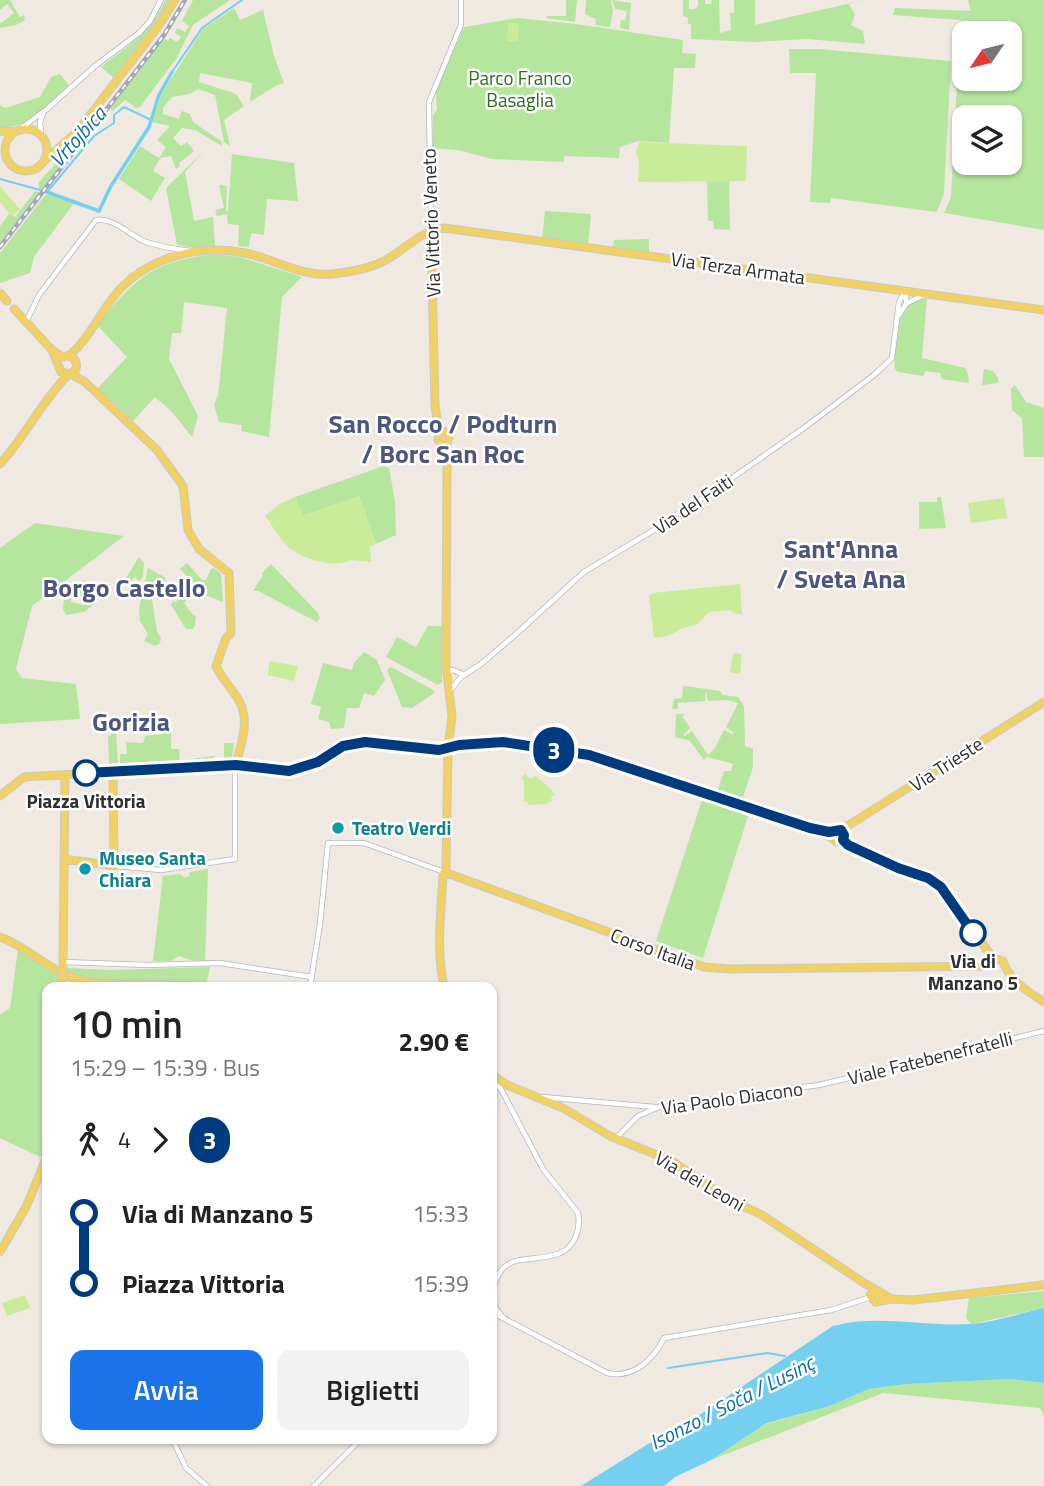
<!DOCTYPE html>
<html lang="it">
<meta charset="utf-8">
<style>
body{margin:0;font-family:"Titillium Web",sans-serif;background:#f2f2f2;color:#222;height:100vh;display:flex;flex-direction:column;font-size:26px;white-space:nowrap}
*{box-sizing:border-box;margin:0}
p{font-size:23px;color:#767676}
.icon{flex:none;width:38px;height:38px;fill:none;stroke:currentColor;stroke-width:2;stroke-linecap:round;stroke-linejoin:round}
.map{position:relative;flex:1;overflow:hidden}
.panel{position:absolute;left:42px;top:982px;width:455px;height:462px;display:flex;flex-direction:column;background:#fff;border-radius:14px;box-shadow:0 2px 5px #0004}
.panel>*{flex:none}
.badge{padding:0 14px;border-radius:23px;font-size:24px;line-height:46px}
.needle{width:46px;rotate:235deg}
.controls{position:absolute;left:952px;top:21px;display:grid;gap:14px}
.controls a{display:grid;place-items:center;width:70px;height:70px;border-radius:14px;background:#fff;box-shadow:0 2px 5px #0004;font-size:35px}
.map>.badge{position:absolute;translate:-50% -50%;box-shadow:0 0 0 4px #fff}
.legs{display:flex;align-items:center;gap:10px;height:77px;padding:0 28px;font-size:23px}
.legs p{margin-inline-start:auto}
.headline{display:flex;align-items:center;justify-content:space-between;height:119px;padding:0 28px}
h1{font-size:38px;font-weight:600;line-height:52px}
.button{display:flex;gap:14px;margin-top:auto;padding:14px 28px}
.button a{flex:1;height:80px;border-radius:14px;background:#1a73e8;color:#fff;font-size:28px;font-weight:600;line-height:80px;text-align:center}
.button a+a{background:#f2f2f2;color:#222}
ul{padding:0 28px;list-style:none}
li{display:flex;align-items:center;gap:24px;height:70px;font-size:26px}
li i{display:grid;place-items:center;width:10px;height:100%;margin:0 9px;background:currentColor}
li i::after{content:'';width:18px;height:18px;margin:-9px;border:5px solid;border-radius:50%;background:#fff}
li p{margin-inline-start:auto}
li:first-child i{background:linear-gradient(#0000 50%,currentColor 0)}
li:last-child i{background:linear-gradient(currentColor 50%,#0000 0)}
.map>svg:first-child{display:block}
</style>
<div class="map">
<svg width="1044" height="1486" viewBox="0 0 1044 1486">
<rect width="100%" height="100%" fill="#efe9e1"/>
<!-- green -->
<path fill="#b6e59e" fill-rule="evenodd" d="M0,0h10l10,17 4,-2 1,5 -9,5 -16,3v-4l14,-11 -7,-9 -7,6z
M165,0h7l-57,79 -14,-12c26,-20 50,-36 64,-67z
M193,0h37l-37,25 -17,34 -36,48 -4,1 -11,-8 -12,11 -3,-3 54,-70 4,3 2,-3 7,4 4,-5 -6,-4 2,-5 8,4 4,-6 -7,-5z
M566,0h11l-2,22 -29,-4 1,-2h19z
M586,0h25l2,11 -3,16 -15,-2 1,-6 -11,-5z
M612,0l19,3 -2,27 -9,-2 1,-8h4l2,-9 -12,-2z
M683,0h6v9h6l3,-3v-6h7v4h6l1,-4h7l1,33 11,-3 -1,-17h4v-13h21v25l109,-25 -15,4 6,11 -4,10 12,6 2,13 -58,-5 -54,3 -62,-3v-14l-3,-2v-5l-5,-2z
M968,0h76v230l-100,-17 7,-16 7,-134 6,-9 -2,-18 2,-1v44h46v-46h-42l4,-1v-6l-12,-6 -67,-5 2,-7 76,3zM964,117h46v46h-46z
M234,8l6,12 23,-10 11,46 10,27 -7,2 -27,17 2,-19 -52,-10 -1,9 37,12 8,12 -20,14 6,26 -6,-4 -9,-47 -17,-6 -8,5 -18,3 -9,11v6l16,5 3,-8 8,3 3,8 28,19 1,5 -27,-16 -13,-2 -9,10 8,8 6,-4 7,9 -15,12 1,3 -4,3 -5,-13 -11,2 -7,13 12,7 -14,23 -32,-22 21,-33 19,12 7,-11 -9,-7 13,-14 -18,-4 10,-29 41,-64z
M517,18l59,6 107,16 -1,13 14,1 -1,14h-21l-5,75 -31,-2 -18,6 -1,11 -55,-2v6l-72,-3 -34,-9 -25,-2v-33l4,-5 -1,-19 28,-64z
M789,49h30l132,12 -7,132 -7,19 -106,-14 -1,5 -20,-1 6,-129h-26z
M60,74l8,10v2c-19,18 -40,44 -68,41v-22l5,3 35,-11 11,-20z
M67,151l3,2 -28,37 -3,-1 -1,-6z
M204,151l-19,21 9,49 19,-4 2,29 -21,2 -17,-3 -11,-57z
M232,154l62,9 4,38 -31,-2 -3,36 -13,-2 -2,14 -11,-1 1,-21 -11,-1 -1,-10 -10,2 -2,-6 9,-2 -5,-23h2l6,1 -1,25h2z
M707,181h22l1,49 -16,-1 -1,-8h-5z
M35,191l5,2 -40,51v-18l10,-13 5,4z
M46,194l28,9 -40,54 -4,16 -30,10v-30z
M545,211l46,3 -3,31 -46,-6z
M649,239v14l-36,-5 1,-8z
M215,254l25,3 62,20 -20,20 -13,140 -28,-6 1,-6 -23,-3 -5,-17 4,-9 9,-88 -43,-6 -3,31h-9l-3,26 29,57 -6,21 -20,-25 -17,-15 -22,24 -36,-32 30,-32 -30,-32c40,-48 54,-63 118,-71z
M927,298l-5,60 43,10 3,6 1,9 -27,-4 -2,-6 -14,-2 -3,5 -25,-4 -3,-3c-2,-9 1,-19 2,-29 2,-21 5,-39 30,-42z
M984,369l9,2 5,7v5l-16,2z
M1015,385l11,17 18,6v49h-20l-2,-39 -10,-8 -1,-21z
M384,466l5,2 6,33 1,34 -20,9 -17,-48 -56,20 -8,-19z
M937,497h4l5,31 -27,1v-27h18z
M35,523l89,13 -92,70 -16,63 6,9 54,6 4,35 -80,5v-176z
M139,557l5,6 -1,13 -3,5 -6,-4 -3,5 -5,-4z
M187,563l15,17h4l5,-11 3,-1 7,6 2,28 -20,-8 -3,3 -8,-3 -8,9 9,12 3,1 -1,10 -2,3h-7l-15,-24 2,-4 3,1 14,-23 -10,-10z
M271,564l47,49 2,5 -3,4 -59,-31h-5l10,-16 -1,-2z
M148,568l18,10 -5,11 -11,-3 7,46 4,6 -1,5 -5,3 -11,-5 4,-7 -8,-13 -1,-12z
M84,580v7l10,11 -6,1 -10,-4 -6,2 -1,5 12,3 13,-5 1,2 -13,10 -18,3 -3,-6 1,-9z
M428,626h15l-1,56 -4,3 -52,-28 11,-20 19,10z
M364,652l13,8 8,20 -11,16 -10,-3 -5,15h-12l-3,20 -13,1 -2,-7 -11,-3 3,-12 -10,-3 12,-41 29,7 2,-7z
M391,667l44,24 -2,3 -21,14 -10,-1 -15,-37z
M685,686l35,5 3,4 15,2 6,9 1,40 8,3v18l-11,33 -25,-8 7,-21h7l2,-7 -26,-7 -3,3 -14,-19 -15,-4 1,-23h9l-3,2 8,12 -7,7 2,1 7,-5 16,24 7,-7 9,-18 8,4 2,-1 -8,-6 12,-24 -10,-3 -20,1 -2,-10 -1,10 -27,2v6h-6l2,-10 8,-1 1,-11z
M116,731l2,35h-9l-1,-29z
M171,733v16h8l1,16 -60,1v-12h7l-1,-12 17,1 2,-7z
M224,743h10l-2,15 -3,2 -42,2 -2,-2 29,-4v3l10,-1z
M703,797l46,16 -46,145 -47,-17z
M208,869l-3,92 -15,-1 -11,-4 -9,5h-17l10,-85 17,-2 5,4 4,-2 1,-4z
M18,949l40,26v12h-11v156l-4,13 -3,1 -40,-19v-123l10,-7z
M210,967l-4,20 -116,-8 -24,-7 1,-4 44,2z
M1044,1291v17l-72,16 -6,-6 3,-20z
M1010,1379l34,4v33l-4,-8 -157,-15 -172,67 55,-36 64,-18 39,-17 38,-5z"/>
<!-- pitch -->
<path fill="#c9ec9a" d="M508,23h11l-1,19 -11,-1z
M639,142l108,4 -1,35 -108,1 1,-18 -3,-13z
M0,186l20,23 -8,7 -12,-14z
M359,496l17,48 -6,2 1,16 -19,-2c-17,9 -54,-1 -67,-16 -7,-8 -13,-19 -20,-28l15,-12 15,-7 8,19z
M1004,498l3,20 -36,5 -3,-20z
M893,571h11l-1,19h-10z
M740,584l2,30h-6l-6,-4 -21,2 -13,13 -13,3 -15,8 -14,2 -5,-42 3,-3z
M733,653l9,1 -2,20 -10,-2z
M270,661l28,5 -4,15 -26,-6z
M525,774l5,5 6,-3 20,18 -5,3 1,4 -6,3 -18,1v-3h-4v-22l-3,-1z
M25,1295l5,13 -23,8 -5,-13z"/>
<!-- water -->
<path fill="#75cff0" d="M1044,1308v75l-34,-4 -103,5 -38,5 -39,17 -63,17 -56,37 -36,17 -11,9h-83l67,-42 26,-12 159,-106c46,-12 90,1 136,-2 22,-1 52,-11 75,-16z"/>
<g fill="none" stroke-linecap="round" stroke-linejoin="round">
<!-- stream -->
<path stroke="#75cff0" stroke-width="2" d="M172,72l30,-44 40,-28
M0,179l47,13 47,-56 20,-13v-8l10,-8 27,13
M668,1368l99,-15 18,3"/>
<!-- canal -->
<path stroke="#75cff0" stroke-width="3.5" d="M47,192l52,19 12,-25 38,-59 10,-32 13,-23"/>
<!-- minor casing -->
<g stroke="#b4b7c1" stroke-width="6">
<path id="minor" d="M20,129l27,-20 48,-43 44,-33 11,-12 11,-21
M41,134l-1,-12 3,-8
M431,229l-2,-127 32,-77v-25
M907,303l17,-8
M899,315l7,-11v-12
M26,322l13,-27 57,-75c18,-3 34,16 50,22 15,5 29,7 44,9
M447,671l6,-1 11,5
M449,692l12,-15 20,-13 34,-29 69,-63 65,-39 70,-46 89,-62 66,-50 18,-17 7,-56 6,-10
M115,866l46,4 74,-11v-93
M63,962l85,3 72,-2 92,14
M310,987l10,-63 8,-81h36l80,29
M492,1080l9,9 42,80 35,44c3,16 -3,35 -20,41 -33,10 -59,-5 -66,42
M542,1097l113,10
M616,1138l22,-22 21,-9 160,-22 225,-54
M492,1297l3,10 8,11 104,55c26,6 46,-13 57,-35l167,-28 40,-13
M492,1315l11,2
M172,1438l14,30 21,18
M314,1486l48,-48"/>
</g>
<!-- major casing -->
<g stroke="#c9c9c9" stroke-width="9">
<path id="major" d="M5 150a21 21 0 1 1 42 0a21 21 0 1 1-42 0Z
M0,131l15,1
M45,160l32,-28 80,-104 18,-28
M431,229l4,177 4,25 -1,9 6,7 3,18 -1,200 6,51 -4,32 -2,120 -3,8c-2,36 -7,75 1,111
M0,293l7,8
M14,309l38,41 11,7
M52,350l9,22 10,2 14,8 72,68 26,36 5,44 11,19 30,24 2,60 -5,5 -10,28c6,13 15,21 22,33 13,21 3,44 -2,66
M66,356c7,0 12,5 10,13l-5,5
M69,356c22,-19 32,-47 52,-68 31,-32 81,-44 124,-35 30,6 56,24 87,21 18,-2 37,-5 52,-13 21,-11 37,-31 60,-33l600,82
M439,427l10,10 -4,13
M0,464c26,-28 41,-62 68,-89
M0,796l24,-19 212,-12 53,6 29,-9 25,-16 21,-4 75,8 20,-5 44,-3 86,13 211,69 32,14 3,3 100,41 6,5 52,71 10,3c5,18 25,31 41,41
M841,830l203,-128
M64,859l50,7 -1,-94
M444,872l260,95 26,2 263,-3
M0,937c26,9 46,31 71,40 31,12 84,4 119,10
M63,966l2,-191
M62,987v-9
M492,1075l15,10 56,23 47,28 62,25 54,37 36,17 102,68 28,16
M0,1252l27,-47 20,-49
M877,1291l-7,4 5,7 17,-3 21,1 131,-15"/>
</g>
<!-- minor -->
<use href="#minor" stroke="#fff" stroke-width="4.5"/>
<!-- major -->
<use href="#major" stroke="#f2d163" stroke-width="7"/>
<!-- rail casing -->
<g stroke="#a3a6b8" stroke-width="4.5">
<path id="rail" d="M0,247l164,-212 21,-35"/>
</g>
<!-- rail -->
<use href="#rail" stroke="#fff" stroke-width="2" stroke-dasharray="5" stroke-linecap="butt"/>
<!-- major-bridge casing -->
<g stroke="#c9c9c9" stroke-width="9" stroke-linecap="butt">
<path id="major-bridge" d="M62,978l1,-12"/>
</g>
<!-- major-bridge -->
<use href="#major-bridge" stroke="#f2d163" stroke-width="7"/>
</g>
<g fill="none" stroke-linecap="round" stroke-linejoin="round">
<!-- line-1 casing -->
<g stroke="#fff" stroke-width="16">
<path id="line-1" d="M86,773l150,-8 53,6 29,-9 25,-16 22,-4 74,8 20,-5 44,-3 86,13 221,73 19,4 12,-2 3,5 -1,5 5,5 50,23 30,10 13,9 32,46"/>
</g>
<!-- line-1 -->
<use href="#line-1" stroke="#003b80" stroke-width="10"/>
</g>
<!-- markers -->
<g fill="#fff" stroke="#003b80" stroke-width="3.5">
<circle cx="86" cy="773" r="12"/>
<circle cx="973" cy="933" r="12"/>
</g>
<g fill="#0f9aa8" stroke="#fff" stroke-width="2.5">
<circle cx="338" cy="828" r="7"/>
<circle cx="85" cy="869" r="7"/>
</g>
<g text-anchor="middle" stroke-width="5" stroke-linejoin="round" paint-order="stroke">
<!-- park labels -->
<g font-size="19" fill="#2c6e1b" stroke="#fff">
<text x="520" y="85">Parco Franco<tspan x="520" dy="22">Basaglia</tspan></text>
</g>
<!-- street labels -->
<g font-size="19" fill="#2e2e2e" stroke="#fff">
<text transform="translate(431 223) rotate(-92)" y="7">Via Vittorio Veneto</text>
<text transform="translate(738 268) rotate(8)" y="7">Via Terza Armata</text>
<text transform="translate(693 504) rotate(-34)" y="7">Via del Faiti</text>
<text transform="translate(946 764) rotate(-33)" y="7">Via Trieste</text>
<text transform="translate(653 949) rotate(20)" y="7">Corso Italia</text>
<text transform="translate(930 1058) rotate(-14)" y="7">Viale Fatebenefratelli</text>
<text transform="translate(732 1098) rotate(-8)" y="7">Via Paolo Diacono</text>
<text transform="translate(700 1181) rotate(30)" y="7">Via dei Leoni</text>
</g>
<!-- stop labels -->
<g font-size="19" font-weight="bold" fill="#2e2e2e" stroke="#fff">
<text x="86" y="808">Piazza Vittoria</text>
<text x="973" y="968">Via di<tspan x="973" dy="22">Manzano 5</tspan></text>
</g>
<!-- culture labels -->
<g font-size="19" font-weight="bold" fill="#0d838f" stroke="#fff" text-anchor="start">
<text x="352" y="835">Teatro Verdi</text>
<text x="99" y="865">Museo Santa<tspan x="99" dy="22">Chiara</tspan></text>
</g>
<!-- water labels -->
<g font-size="21" font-style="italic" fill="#0d6fa3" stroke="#fff">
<text transform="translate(78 137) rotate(-48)" y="7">Vrtojbica</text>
<text transform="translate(732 1403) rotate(-27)" y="7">Isonzo / Soča / Lusinç</text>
</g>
<!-- district labels -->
<g font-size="26" font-weight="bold" fill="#4d5680" stroke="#fff">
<text x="443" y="433">San Rocco / Podturn<tspan x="443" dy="30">/ Borc San Roc</tspan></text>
<text x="841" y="558">Sant'Anna<tspan x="841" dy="30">/ Sveta Ana</tspan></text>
<text x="124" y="597">Borgo Castello</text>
<text x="131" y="731">Gorizia</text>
</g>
</g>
</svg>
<div class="controls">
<a><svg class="needle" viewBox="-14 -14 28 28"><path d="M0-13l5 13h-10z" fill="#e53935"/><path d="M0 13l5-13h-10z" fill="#767676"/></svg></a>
<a><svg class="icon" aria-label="layers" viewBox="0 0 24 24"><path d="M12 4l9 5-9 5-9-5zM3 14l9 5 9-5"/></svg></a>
</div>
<b class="badge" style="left:554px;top:750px;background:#003b80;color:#fff">3</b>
<section class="panel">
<div class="headline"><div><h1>10 min</h1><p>15:29 – 15:39 · Bus</p></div><b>2.90 €</b></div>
<div class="legs"><svg class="icon" aria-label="walk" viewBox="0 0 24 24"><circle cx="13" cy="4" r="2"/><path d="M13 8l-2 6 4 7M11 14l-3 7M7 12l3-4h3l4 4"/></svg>4<svg class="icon" aria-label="forward" viewBox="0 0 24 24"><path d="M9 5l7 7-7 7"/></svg><b class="badge" style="background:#003b80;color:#fff">3</b></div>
<ul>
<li><i style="color:#003b80"></i><b>Via di Manzano 5</b><p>15:33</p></li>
<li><i style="color:#003b80"></i><b>Piazza Vittoria</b><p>15:39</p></li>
</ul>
<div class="button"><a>Avvia</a><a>Biglietti</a></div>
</section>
</div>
